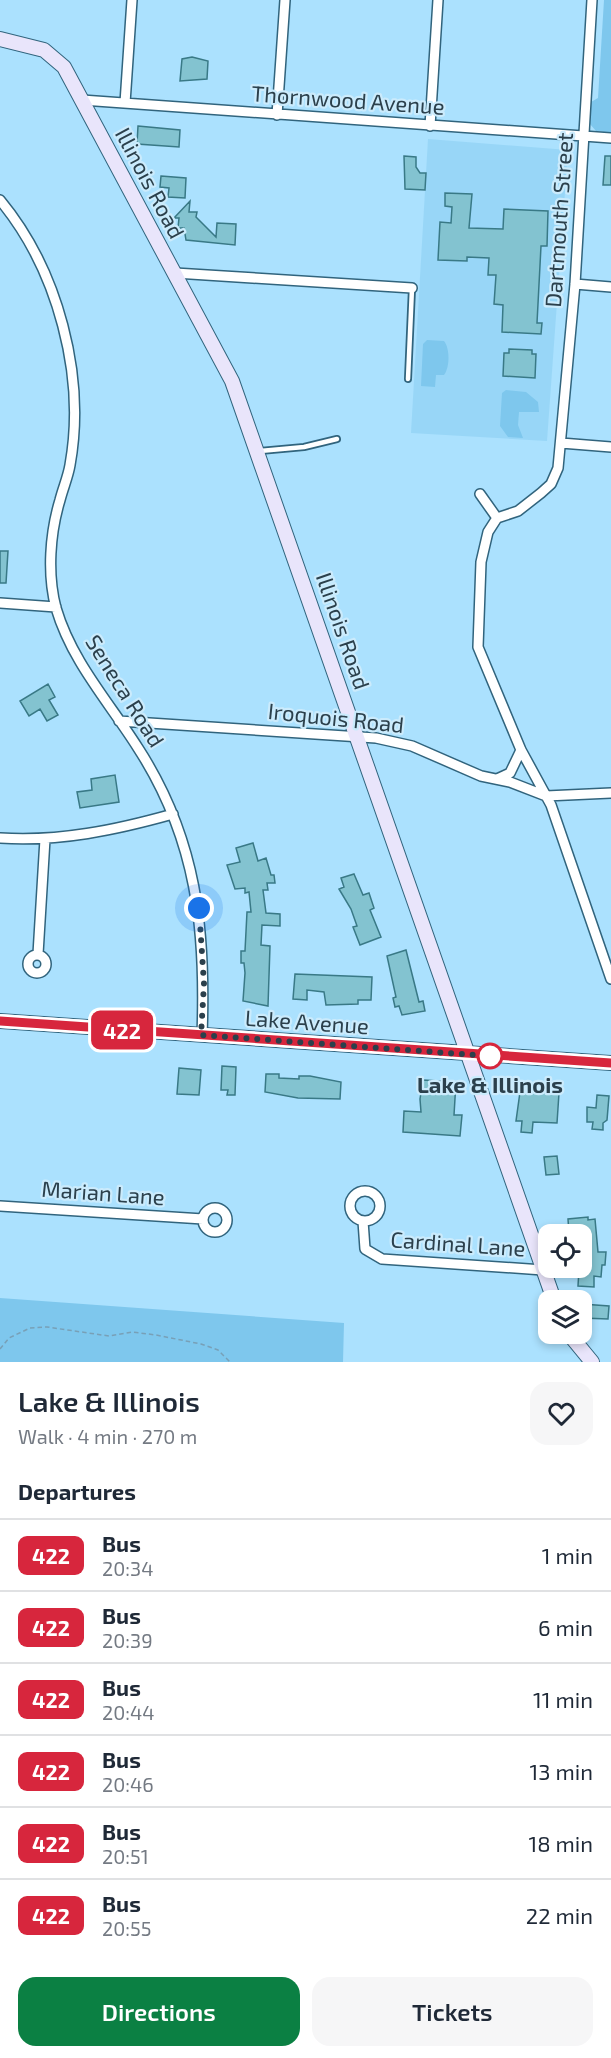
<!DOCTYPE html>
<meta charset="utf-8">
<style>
body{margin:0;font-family:"Exo 2",sans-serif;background:#f6f6f7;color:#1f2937;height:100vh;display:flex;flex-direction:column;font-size:22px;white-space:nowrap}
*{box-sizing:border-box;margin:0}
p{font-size:20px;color:#747a83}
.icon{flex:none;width:33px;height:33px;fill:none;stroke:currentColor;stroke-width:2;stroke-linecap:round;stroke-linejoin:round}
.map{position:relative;height:1362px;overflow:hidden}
.drawer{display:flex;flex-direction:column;background:#fff;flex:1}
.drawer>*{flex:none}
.badge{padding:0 12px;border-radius:9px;font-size:21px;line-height:39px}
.fabs{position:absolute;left:538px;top:1224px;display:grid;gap:12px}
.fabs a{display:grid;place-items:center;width:54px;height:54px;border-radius:12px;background:#fff;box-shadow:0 3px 9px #0003;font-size:30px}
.you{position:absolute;width:30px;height:30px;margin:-15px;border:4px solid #fff;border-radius:50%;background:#1a73e8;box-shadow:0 0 0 9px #1a73e833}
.map>.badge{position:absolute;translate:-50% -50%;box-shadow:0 0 0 3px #fff}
h2{padding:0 18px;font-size:22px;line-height:54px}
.round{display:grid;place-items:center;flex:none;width:63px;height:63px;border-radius:18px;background:#f6f6f7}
.summary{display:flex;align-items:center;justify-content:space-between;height:102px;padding:0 18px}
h1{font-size:28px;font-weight:600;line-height:45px}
.button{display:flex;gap:12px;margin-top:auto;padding:12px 18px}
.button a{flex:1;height:69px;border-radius:18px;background:#0b8043;color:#fff;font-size:24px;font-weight:600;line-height:69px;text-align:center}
.button a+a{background:#f6f6f7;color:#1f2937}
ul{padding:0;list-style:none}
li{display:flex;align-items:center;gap:18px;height:72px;padding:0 18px;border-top:2px solid #e0e1e3}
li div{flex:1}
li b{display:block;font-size:22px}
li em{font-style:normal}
li .badge{min-width:66px;font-weight:700;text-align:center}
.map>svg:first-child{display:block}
</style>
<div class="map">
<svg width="611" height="1362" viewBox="0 0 611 1362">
<rect width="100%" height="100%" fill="#abe1fe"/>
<!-- built -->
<path fill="#98d6f7" d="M428,139l140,11 -21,291 -136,-8z"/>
<!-- green -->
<path fill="#7ec7ed" d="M604,0h7v133l-15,-2 -6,-7 1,-22 7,-4z
M427,340l17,1c6,7 6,26 0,34h-8l-1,12 -14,-1 2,-42z
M506,390l20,2 12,10 1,10h-20l-1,13 5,13 -15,-1 -8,-11 2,-33z
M0,1298l344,25 -1,39h-343z"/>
<!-- building -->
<path fill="#83c3d0" stroke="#397986" stroke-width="1.5" d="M192,57l16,4 -1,18 -27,2 2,-22z
M138,126l42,4 -1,17 -42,-3z
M404,156l12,1v10l4,6h6l-1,17 -20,-1z
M605,156h6v29h-8z
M161,176l25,2 -1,20 -17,-1 1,-9 -9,-1z
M445,193l27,1 -3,34 34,1 1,-20 44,2 -1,35h-6l-4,77h5l-1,11 -39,-2 1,-27 -9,-1 2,-29h-8l1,-17 -22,-1v4l-29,-1 2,-38 11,1 1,-16 -7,-1z
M190,201l-1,11h8l-1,5 20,20 1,-14 19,1 -1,21 -49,-5 -2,-12h-6l1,-10h-5z
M509,349l23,1v4h4l-1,24 -32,-2 1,-23h5z
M0,551h8l-2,32h-6z
M48,684l7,13 -6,3 9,15 -11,6 -7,-12 -11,7 -9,-15z
M115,775l4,27 -39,6 -3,-16 15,-2 -1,-11z
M253,843l5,18 8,-3 5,17h3l1,8h-8l1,7h-5l3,23 14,1v12l-18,-1 -1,20 9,1 -2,60 -25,-5 2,-28 -1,-10h-3v-12h4l2,-39h4l-2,-20 -4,1v-5l-10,1 -8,-24 13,-3 -4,-14z
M354,874l9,21 6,-2 5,15 -4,2 11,27 -21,8 -7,-18 4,-1 -6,-17 -12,-20 5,-2 -3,-9z
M406,950l13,52 4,-1 2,10 -23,4 -3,-9 -4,1 -2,-9 3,-1 -9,-41z
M295,974l77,3 -1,23h-13v4l-32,1 -2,-13 -17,-2v10l-14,-1z
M222,1066l14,1 -1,28h-8l1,-5h-7z
M179,1068l22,2 -2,25 -22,-1z
M266,1074h13v4l20,1v-3h11l31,6 -1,17 -42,-1 -33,-6z
M423,1080l33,2 -2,33h8l-2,21 -57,-4 1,-21 17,1 -1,-13z
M520,1092l39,1 -2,30 -24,-1 -1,11 -11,-1 1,-11h-6z
M597,1095l12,1 -2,24 -4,3v7l-11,-1 1,-7h-6v-15l9,1z
M557,1156l2,18 -13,1 -2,-18z
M588,1217v3l7,-1 3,33h8l-1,13h-3l-1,12 -7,-1v11l-16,-1 1,-17 3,-1v-34h-13l-1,-15z
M582,1304l27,2 -1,13 -26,-1z"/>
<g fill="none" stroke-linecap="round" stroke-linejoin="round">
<!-- lane casing -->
<g stroke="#31647d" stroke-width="8">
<path id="lane" d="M408,379l4,-91
M260,451l44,-4 33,-8"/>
</g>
<!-- street casing -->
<g stroke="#31647d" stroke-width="12">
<path id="street" d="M592,0l-17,284 -17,184 -7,16 -10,9 -23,18 -21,7 -9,14 -7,30 -3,85 43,103 30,55 60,174
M82,100l529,38
M125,103l7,-103
M277,115l8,-115
M430,126l8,-126
M0,200c58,70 86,176 70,265 -2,12 -7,23 -10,35 -10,33 -13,74 -4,108 16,54 53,94 82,140 59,91 68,182 64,287
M175,273l237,15
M575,284l36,3
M561,443l50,4
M480,494l17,24
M0,603l56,4
M119,721l257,17 36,8 69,30 29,6 36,14 65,-3
M497,779l13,-6 11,-23
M0,838c59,4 116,-8 173,-24
M38,954l7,-115
M28 964a9 9 0 1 1 18 0a9 9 0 1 1-18 0Z
M350 1206a15 15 0 1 1 30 0a15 15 0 1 1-30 0Z
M0,1206l203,13
M203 1220a12 12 0 1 1 24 0a12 12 0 1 1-24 0Z
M363,1221l2,28 17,10 161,11"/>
</g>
<!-- secondary casing -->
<g stroke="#31647d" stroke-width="16">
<path id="secondary" d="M0,39l44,11 20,17 168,314 322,919
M0,1021l611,42
M569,1334l23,28"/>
</g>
<!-- path -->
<path stroke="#78a0b7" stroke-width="1.5" stroke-dasharray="4.5 3" stroke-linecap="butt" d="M0,1349l9,-11 21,-10 17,-1 62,9 23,-4 24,3 45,9 17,6 12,12"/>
<!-- lane -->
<use href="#lane" stroke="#fff" stroke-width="4.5"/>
<!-- street -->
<use href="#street" stroke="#fff" stroke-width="9"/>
<!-- secondary -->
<use href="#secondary" stroke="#e9e5fb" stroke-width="14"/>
</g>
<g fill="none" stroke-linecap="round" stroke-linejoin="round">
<!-- line casing -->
<g stroke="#fff" stroke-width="14">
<path id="line" d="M0,1021l611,42"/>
</g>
<!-- line -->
<use href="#line" stroke="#d7263d" stroke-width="9"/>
<!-- walk -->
<path stroke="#2b404c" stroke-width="6" stroke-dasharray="0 10.8" d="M199,908l5,76 -3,51 289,21"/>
</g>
<!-- markers -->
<circle fill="#fff" stroke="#d7263d" stroke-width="3" cx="490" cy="1056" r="12"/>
<g text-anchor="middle" stroke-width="4.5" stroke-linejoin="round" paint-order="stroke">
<!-- street labels -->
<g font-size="22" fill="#2b404c" stroke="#cbebfc">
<text transform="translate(348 100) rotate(4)" y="8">Thornwood Avenue</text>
<text transform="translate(150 183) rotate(62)" y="8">Illinois Road</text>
<text transform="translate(559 220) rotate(-86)" y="8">Dartmouth Street</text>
<text transform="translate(343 631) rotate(71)" y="8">Illinois Road</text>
<text transform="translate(125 691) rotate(58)" y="8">Seneca Road</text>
<text transform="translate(336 718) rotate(6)" y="8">Iroquois Road</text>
<text transform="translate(307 1022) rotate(4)" y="8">Lake Avenue</text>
<text transform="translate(103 1193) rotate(4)" y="8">Marian Lane</text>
<text transform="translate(458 1244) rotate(4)" y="8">Cardinal Lane</text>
</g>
<!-- stop labels -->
<g font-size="22" font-weight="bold" fill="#2b404c" stroke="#cbebfc">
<text x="490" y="1093">Lake &amp; Illinois</text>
</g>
</g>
</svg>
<div class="fabs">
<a><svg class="icon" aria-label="locate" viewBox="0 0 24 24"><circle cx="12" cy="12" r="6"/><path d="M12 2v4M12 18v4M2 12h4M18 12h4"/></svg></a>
<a><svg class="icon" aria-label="layers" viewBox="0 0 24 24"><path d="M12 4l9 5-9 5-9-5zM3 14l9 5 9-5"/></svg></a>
</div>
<div class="you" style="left:199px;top:908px"></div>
<b class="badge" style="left:122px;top:1030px;background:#d7263d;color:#fff">422</b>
</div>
<section class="drawer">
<div class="summary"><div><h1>Lake &amp; Illinois</h1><p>Walk · 4 min · 270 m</p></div><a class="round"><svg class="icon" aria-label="heart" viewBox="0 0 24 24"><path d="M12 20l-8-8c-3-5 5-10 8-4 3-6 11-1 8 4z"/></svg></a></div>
<h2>Departures</h2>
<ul>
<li><span class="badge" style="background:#d7263d;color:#fff">422</span><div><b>Bus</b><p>20:34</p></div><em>1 min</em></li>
<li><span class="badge" style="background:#d7263d;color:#fff">422</span><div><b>Bus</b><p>20:39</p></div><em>6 min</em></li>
<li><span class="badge" style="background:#d7263d;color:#fff">422</span><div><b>Bus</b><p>20:44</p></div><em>11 min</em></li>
<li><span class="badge" style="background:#d7263d;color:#fff">422</span><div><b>Bus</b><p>20:46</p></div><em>13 min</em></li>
<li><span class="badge" style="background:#d7263d;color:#fff">422</span><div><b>Bus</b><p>20:51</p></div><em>18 min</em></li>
<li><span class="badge" style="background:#d7263d;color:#fff">422</span><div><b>Bus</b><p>20:55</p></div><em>22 min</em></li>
</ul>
<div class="button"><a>Directions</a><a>Tickets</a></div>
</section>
